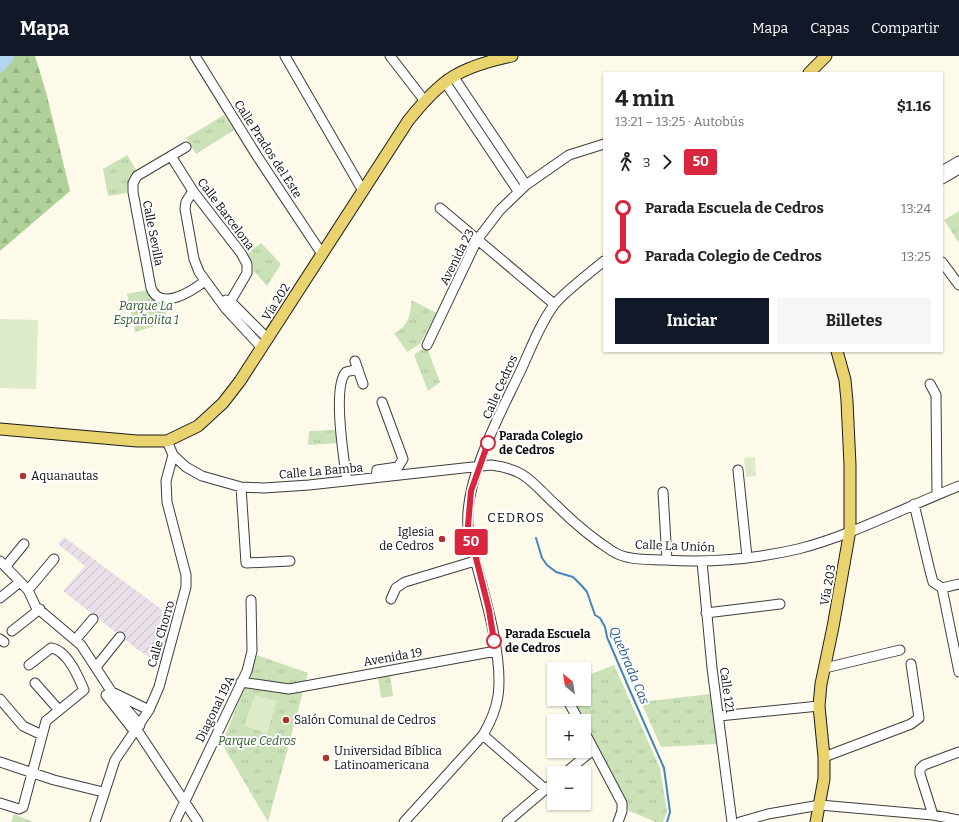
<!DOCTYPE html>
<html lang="es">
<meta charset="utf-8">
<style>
body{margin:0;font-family:Bitter,serif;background:#f6f6f6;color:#202124;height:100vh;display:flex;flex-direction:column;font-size:15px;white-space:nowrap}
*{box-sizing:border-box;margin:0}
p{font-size:13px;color:#757577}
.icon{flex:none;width:22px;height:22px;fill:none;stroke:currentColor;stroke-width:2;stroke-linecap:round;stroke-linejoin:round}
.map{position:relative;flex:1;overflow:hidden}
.sheet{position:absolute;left:603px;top:16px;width:340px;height:280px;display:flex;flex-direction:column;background:#fff;border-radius:0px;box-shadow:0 1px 3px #0004}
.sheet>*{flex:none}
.badge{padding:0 8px;border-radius:3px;font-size:14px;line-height:26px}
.needle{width:26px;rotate:330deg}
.controls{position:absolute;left:547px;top:606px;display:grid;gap:8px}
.controls a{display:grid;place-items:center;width:44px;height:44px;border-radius:0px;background:#fff;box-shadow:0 1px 3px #0004;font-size:20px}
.map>.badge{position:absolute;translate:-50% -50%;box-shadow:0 0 0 2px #fff}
.legs{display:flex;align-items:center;gap:6px;height:44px;padding:0 12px;font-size:13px}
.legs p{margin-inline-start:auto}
.head{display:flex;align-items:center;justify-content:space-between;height:68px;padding:0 12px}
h1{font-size:22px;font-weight:700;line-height:30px}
.primary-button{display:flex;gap:8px;margin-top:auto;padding:8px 12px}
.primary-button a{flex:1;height:46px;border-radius:0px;background:#111827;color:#fff;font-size:16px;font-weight:700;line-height:46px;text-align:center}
.primary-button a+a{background:#f6f6f6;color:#202124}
ul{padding:0 12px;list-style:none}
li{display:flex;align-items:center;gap:14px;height:48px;font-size:15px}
li i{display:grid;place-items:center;width:6px;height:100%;margin:0 5px;background:currentColor}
li i::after{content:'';width:10px;height:10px;margin:-5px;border:3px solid;border-radius:50%;background:#fff}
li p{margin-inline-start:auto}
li:first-child i{background:linear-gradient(#0000 50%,currentColor 0)}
li:last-child i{background:linear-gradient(currentColor 50%,#0000 0)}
header{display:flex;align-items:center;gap:24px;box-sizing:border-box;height:56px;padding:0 20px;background:#111827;color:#fff}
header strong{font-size:19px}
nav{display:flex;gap:22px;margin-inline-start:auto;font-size:14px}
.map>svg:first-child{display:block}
</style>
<header>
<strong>Mapa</strong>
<nav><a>Mapa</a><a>Capas</a><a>Compartir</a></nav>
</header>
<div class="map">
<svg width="959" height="766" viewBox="0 0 959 766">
<defs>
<pattern id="industrial-furrows" width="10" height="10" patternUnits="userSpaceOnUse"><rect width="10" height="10" fill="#e8dfe9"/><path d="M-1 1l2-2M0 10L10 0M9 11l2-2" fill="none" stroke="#c6bec6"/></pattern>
<pattern id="forest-firs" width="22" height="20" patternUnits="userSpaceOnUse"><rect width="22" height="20" fill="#afd199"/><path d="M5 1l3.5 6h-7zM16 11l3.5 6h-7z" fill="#95b282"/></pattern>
<pattern id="park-tufts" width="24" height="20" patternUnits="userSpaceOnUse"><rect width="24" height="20" fill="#cbe2b8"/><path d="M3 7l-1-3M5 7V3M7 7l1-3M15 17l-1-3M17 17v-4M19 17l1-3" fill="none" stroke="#adc19d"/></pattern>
</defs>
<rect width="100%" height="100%" fill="#fdfaea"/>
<!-- industrial -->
<path fill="url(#industrial-furrows)" d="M64,481l109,81 -12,44 -6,-1 -18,-12 -74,-58 22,-25 -27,-22z"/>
<!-- forest -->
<path fill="url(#forest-firs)" d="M0,0h35l11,36 24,99 -70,60z"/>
<!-- park -->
<path fill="url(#park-tufts)" d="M224,59l10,15 -38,24 -10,-16z
M127,99l10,16 -9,13 -1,9 -19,3 -5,-27z
M959,155v32l-15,-23z
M261,187l20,21 -14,22 -14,-16v-7l-6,-10z
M148,234l4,9 11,6 6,17 -34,10 -8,-38z
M411,244l26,13 -17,31 -13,8 -13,-19c13,-5 18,-19 17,-33z
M425,291l2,1 13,34 -12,9 -14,-36z
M337,374l1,13 -30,2 1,-14z
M257,599l51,18 -40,149 -46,-78z
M614,609l46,103 7,43 -4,11h-7l-27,-11 -57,-112h12v-22z
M390,619l3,21 -12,2 -3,-21z
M710,638l7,50 -56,3 -20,-45z
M14,758l19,8h-22z"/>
<!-- pitch -->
<path fill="#ddebc9" d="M0,263l38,1 -2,69 -36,-1z
M755,401l1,19 -10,1 -2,-19z
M255,639l22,6 -10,32 -23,-7z"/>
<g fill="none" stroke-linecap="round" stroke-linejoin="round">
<!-- stream -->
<path stroke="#4485bd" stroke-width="2" d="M536,482l6,20 5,7 9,7 17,5 9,9 5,6 8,23 5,3 5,9 2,10 24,56 33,75 6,44 -3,10"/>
<!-- river -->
<path stroke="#b4d5ee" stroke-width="13" d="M0,10l8,-10"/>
<!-- minor casing -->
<g stroke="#3d3d3d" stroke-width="11">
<path id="minor" d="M195,0l62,100 65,98
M285,0l78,135
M390,0l34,44
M453,20l73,109
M445,26l73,109
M186,91l-49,29 -4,7v9l18,96c9,24 41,3 54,-7
M171,100l22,35 48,62 6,11v9l-21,36
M942,115l17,-10
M942,123l17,-10
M193,135l-7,11 -1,7 9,50 5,13 27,37 36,39
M440,152l114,96
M942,206l17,23
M226,244l5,2 37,37
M427,289l50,-105 23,-30 26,-25 43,-30 35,-11
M355,305l8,23
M930,328l6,11 1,100
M167,385l6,14 13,12 16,9 39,11 23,1 45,-3 182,-20c35,4 41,18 65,40 17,17 36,33 56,46 15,10 36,8 53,9 44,3 90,-1 133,-11 52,-13 110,-43 161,-63
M738,414l9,87
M376,421l1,-7 21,-3 5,-8 -21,-57
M347,425c-3,-21 -15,-94 -1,-109l12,-3
M241,431l5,76 44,-2
M663,436l4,68
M914,448l16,67 3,11 9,6 17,84
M0,505l28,29 8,17 45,38 30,46 29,34
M702,506l10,106 20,154
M6,510l18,-22
M942,532l17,-4
M28,534l26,-31
M0,542l20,-16
M391,543l5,-11 9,-6 70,-21
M706,557l74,-9
M12,575l28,-22
M0,583l4,3
M76,583l17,-20
M96,611l24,-30
M825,612l75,-18
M241,626l48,7 207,-38
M35,627l23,26
M114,637l35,17
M106,639l29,37
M0,643l23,27 19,9
M567,643l12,22
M719,660l100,-10
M137,674l61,92
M584,675l38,72v8l-4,11
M483,679l62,54
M824,701l87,-33 8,-6 -8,-54
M0,706l54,18 49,12
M565,717l28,-23
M0,747l19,6 4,-2 23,-86 38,-31c-6,-14 -17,-40 -33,-42l-22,17
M933,759l-13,-41v-5l4,-4 35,-13
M95,766l20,-62 34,-50 10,-23 27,-100v-12l-19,-73 -1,-21 7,-26
M175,766l72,-151 5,-20 -1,-51
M404,766l79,-87c7,-12 13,-25 15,-39 5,-35 -10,-89 -19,-122 -4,-16 -10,-32 -11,-48 -4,-46 33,-114 53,-156 10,-22 19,-46 33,-65 8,-11 38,-34 50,-44
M507,766l47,-40
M740,766l28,-8 52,-9 113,10 26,5"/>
</g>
<!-- major casing -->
<g stroke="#1b1b1b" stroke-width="13">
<path id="major" d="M809,17l17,-17
M0,373l137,12h30l31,-15 12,-11 13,-12 17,-22 168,-260c34,-43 52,-54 104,-65
M816,766l8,-43v-22l-5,-51 2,-22 12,-57 17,-97v-65l-3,-64 -2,-21 -8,-29"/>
</g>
<!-- minor -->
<use href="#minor" stroke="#fff" stroke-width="9"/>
<!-- major -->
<use href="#major" stroke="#e9d36e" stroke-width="11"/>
</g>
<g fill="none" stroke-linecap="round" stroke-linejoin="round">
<!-- line-1 casing -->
<g stroke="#fff" stroke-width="9">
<path id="line-1" d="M488,387l-17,48 -3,35 21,84 5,31"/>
</g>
<!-- line-1 -->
<use href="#line-1" stroke="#d7263d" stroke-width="6"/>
</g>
<!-- markers -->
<g fill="#fff" stroke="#d7263d" stroke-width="2">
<circle cx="488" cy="387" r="7"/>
<circle cx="494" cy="585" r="7"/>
</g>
<g fill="#aa3533" stroke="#fff" stroke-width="1.5">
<circle cx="23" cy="420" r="4"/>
<circle cx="442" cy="483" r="4"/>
<circle cx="286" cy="664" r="4"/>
<circle cx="326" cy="702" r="4"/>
</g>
<g text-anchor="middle" stroke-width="4" stroke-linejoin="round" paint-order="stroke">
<!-- street labels -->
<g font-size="12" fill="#0a0a0a" stroke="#fff">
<text transform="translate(268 93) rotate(57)" y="4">Calle Prados del Este</text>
<text transform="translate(226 158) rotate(53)" y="4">Calle Barcelona</text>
<text transform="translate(153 177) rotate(79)" y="4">Calle Sevilla</text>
<text transform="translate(457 201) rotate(-63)" y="4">Avenida 23</text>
<text transform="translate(276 246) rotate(-58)" y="4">Vía 202</text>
<text transform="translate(500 331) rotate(-66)" y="4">Calle Cedros</text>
<text transform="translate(321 415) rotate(-5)" y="4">Calle La Bamba</text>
<text transform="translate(675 490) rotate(2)" y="4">Calle La Unión</text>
<text transform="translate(828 529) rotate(-80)" y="4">Vía 203</text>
<text transform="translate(161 578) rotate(-74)" y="4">Calle Chorro</text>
<text transform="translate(393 601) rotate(-10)" y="4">Avenida 19</text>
<text transform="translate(727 634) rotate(82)" y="4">Calle 121</text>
<text transform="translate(215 653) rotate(-64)" y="4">Diagonal 19A</text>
</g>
<!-- park labels -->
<g font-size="12" font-style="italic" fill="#2b5a23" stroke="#fff">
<text x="146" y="254">Parque La<tspan x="146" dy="14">Españolita 1</tspan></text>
<text x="257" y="689">Parque Cedros</text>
</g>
<!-- stop labels -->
<g font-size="12" font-weight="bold" fill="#0a0a0a" stroke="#fff" text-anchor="start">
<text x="499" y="384">Parada Colegio<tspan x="499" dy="14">de Cedros</tspan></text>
<text x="505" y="582">Parada Escuela<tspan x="505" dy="14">de Cedros</tspan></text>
</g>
<!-- poi labels -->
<g font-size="12" fill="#0a0a0a" stroke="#fff" text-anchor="start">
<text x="31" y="424">Aquanautas</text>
<text x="434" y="480" text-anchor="end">Iglesia<tspan x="434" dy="14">de Cedros</tspan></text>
<text x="294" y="668">Salón Comunal de Cedros</text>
<text x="334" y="699">Universidad Bíblica<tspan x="334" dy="14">Latinoamericana</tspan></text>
</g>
<!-- neighbourhood labels -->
<g font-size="13" letter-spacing="1" fill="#0a0a0a" stroke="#fff">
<text x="516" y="466">CEDROS</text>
</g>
<!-- water labels -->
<g font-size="13" font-style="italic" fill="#23588d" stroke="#fff">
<text transform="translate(630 609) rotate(67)" y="5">Quebrada Cas</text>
</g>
</g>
</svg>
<div class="controls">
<a><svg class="needle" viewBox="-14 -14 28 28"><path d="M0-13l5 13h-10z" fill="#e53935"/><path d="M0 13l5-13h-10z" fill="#757577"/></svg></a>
<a>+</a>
<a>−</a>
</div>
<b class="badge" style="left:471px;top:486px;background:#d7263d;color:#fff">50</b>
<section class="sheet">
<div class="head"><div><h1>4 min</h1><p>13:21 – 13:25 · Autobús</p></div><b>$1.16</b></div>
<div class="legs"><svg class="icon" aria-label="walk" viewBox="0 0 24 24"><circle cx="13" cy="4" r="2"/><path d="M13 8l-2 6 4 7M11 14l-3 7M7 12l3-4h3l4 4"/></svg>3<svg class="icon" aria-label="forward" viewBox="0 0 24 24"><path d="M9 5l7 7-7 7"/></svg><b class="badge" style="background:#d7263d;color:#fff">50</b></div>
<ul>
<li><i style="color:#d7263d"></i><b>Parada Escuela de Cedros</b><p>13:24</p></li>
<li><i style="color:#d7263d"></i><b>Parada Colegio de Cedros</b><p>13:25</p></li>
</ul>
<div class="primary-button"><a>Iniciar</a><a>Billetes</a></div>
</section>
</div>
